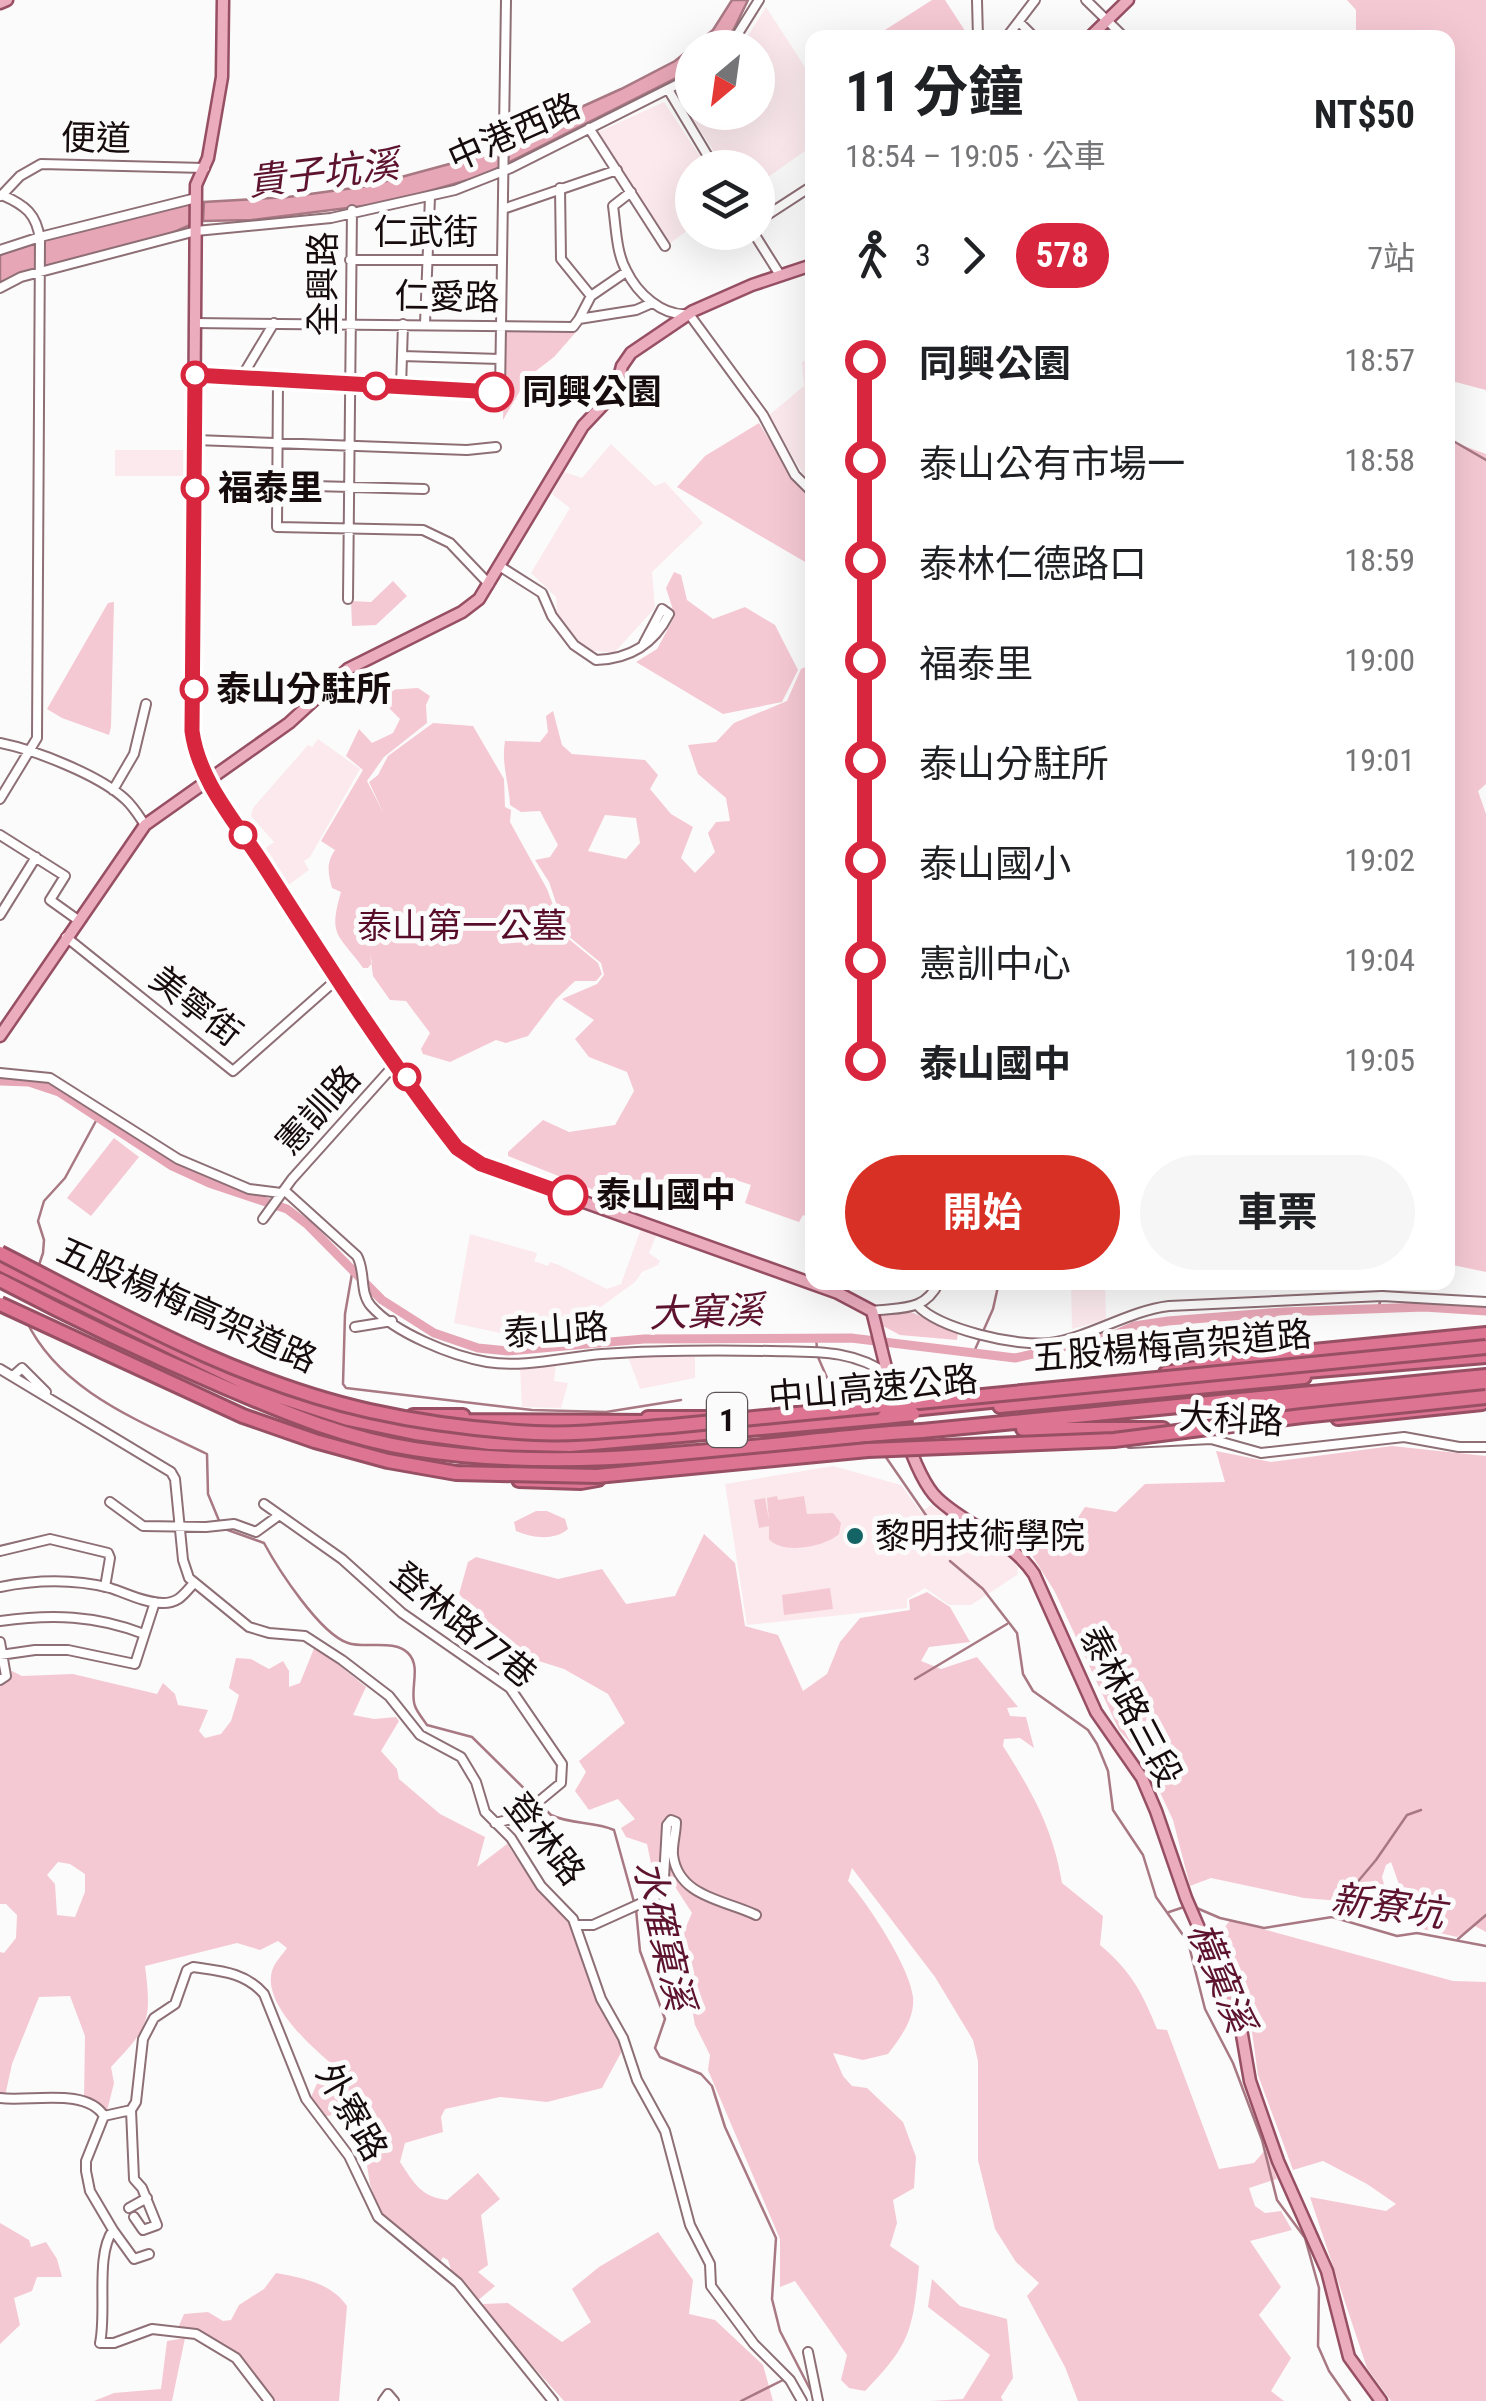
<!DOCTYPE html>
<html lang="zh-TW">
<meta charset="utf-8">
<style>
body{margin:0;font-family:"Roboto Condensed","Noto Sans TC",sans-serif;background:#f6f6f6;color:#202124;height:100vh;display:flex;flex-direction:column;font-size:38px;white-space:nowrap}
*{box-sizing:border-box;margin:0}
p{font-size:32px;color:#757577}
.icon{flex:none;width:55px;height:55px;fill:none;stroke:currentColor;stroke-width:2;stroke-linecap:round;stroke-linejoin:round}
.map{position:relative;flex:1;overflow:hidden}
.details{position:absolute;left:805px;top:30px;width:650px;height:1260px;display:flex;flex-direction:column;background:#fff;border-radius:20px;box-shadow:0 10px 40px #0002}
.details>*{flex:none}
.badge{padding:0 20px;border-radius:32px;font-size:35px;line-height:65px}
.needle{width:65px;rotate:209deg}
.tools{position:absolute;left:675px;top:30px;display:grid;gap:20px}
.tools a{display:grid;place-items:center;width:100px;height:100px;border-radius:50%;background:#fff;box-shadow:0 10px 40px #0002;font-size:50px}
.map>.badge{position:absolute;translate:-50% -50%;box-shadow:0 0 0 5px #fff}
.legs{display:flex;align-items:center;gap:15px;height:110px;padding:0 40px;font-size:32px}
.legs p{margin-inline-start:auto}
.head{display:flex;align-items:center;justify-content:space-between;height:170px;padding:0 40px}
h1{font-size:55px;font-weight:700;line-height:75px}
.button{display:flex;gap:20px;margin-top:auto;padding:20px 40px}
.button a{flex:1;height:115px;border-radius:60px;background:#d93025;color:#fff;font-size:40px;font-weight:700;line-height:115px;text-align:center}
.button a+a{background:#f6f6f6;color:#202124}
ul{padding:0 40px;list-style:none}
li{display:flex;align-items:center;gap:35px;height:100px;font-size:38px}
li i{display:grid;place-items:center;width:15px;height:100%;margin:0 12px;background:currentColor}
li i::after{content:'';width:25px;height:25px;margin:-12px;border:8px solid;border-radius:50%;background:#fff}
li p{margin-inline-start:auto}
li:first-child i{background:linear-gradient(#0000 50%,currentColor 0)}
li:last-child i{background:linear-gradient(currentColor 50%,#0000 0)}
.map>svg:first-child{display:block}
</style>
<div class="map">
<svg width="1486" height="2401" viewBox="0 0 1486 2401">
<rect width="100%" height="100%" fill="#fbfbfb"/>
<!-- built -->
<path fill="#fbe9ed" d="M766,7l46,71v68l-54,38v-16l-34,-1 -46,-71 14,-9v25h66v-64l-17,-1z
M664,102l43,65 -15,1v59l-23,17 -73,-111z
M812,357v126l-5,-3 -39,-64 36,-30 -2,-24z
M611,444l44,42 10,-4 38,41 -51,49 3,36 -41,45 -29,-3 -27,-28 -2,-25 -25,-24 39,-65 -18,-14 12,-22 18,6z
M115,450h73v26h-73z
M318,739l42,30 -50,88 -6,4 5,9 -26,19 -23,-37 14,-10 -23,-26 2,-8 55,-63 4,2z
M641,1229l15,7 -7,17 11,8 -2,4 -16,7 -7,10 -71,52 -50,2 -60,-13 16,-89 64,18 3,2 -3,7 14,5 2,-4 9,3 48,24 14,-5z
M1071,1283h34l1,37 -34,9z
M628,1357h67v21l-55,11z
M556,1363l-2,18 14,2 -7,25 -39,-1 -2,-41z
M833,1466l68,19 20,27 10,-7 82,55 5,8 -1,7 -46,30h-22l-24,-17 -18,11v9l-160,17 -22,-141z"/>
<!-- green -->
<path fill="#f5c9d3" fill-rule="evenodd" d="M932,0h13l24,37h-95z
M1347,0h139v390l-38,-10v-342l-92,-1v-27z
M509,328l65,1 2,3 -22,25 -26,20 -25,43 2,-87z
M759,423l33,54 20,17v72l-135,-79 28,-31z
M1448,440l38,14v330l-8,7 8,23v458l-38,-8z
M674,572l7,3 6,25 26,19 32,-12 30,18 23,45 -16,32 -59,12 -87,-52 21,-13 18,-33 -9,-28z
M393,581l14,15 -31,29 -24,1 -1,-25 20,1z
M114,602l-3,125 -2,8 -47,-17 -15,-9 61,-106z
M812,664v554l-9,-3 -4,7 -54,-19 6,-18 -24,-8 -3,28 -37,-3 -79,-21 -9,11 -91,-36v-4l35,-32 26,12 46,-7 19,-34 -7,-19 -38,-15 -14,-18 19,-19 -32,-21 35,-15 7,-9 -3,-12 -34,-28 -18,-53 -14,-22 15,-3 8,-12 -18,-34 -19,1 -11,-7c-1,-23 -9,-41 -5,-64l35,1 8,-10 -2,-16 7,-5 9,34 10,9 73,6 13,15 -8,14 21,25 22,13 -12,31 14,15 20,-21 -7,-19 8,-11 14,-1 -4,-23 -28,-24 -10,-29 28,-3 18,-19 53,-22 14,-32zM605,815l31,3 4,25 -14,16 -38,-8z
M418,688l12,8 -4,9 1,18 -43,34 -17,24 16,31 -14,-30 9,-7 10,-19 45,-33 40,3 31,53 1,28 6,3 -1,12 37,67 18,47 33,27 4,11 -6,7h-21l-19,18 -28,37 -22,7 -10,-3 -46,22 -27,-8 -2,-5 9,-16 -24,-32 -16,-1 -17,-24 -3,-23 2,10 -4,5h-5c-25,-35 -35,-31 -22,-76l-9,-4c-4,-15 -6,-25 3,-38l-14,-9 42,-71 -17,-14 13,-27 13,14 21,-10 7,-14 -19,-19 7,-10z
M114,1138l25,19 -48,59 -24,-18z
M906,1310l52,22 -1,8 -57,-5 -19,-10 -1,-11z
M1392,1446l94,10v476l-11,-6 -18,11 -34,-8 4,-17 -27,-25 -9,-25 -5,3 -4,12 4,15 -3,5 -30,5 -49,-4 -93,-20 -21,8 -17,-66 -25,-53 15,-24 -30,3 -14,-16 -64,-138 -29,-46 6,-12 27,12 26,-39 31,5 29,-28 80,-2 -9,-31 55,11z
M777,1496l1,4 26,-4 3,18 26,-1 8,10 -2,11c-14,13 -57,21 -70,5v-13l-10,2 -5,-28 11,-2 4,22 -2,-22z
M536,1511h11l18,8 3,10c-14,12 -35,9 -52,2l-2,-9z
M704,1534l31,29 10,63 33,9 25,56 24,-17 13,-32 20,-24 50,-8 -1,-10 18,-8 23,15 20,35 -41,5 -8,14 20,8 36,-12 41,50 -11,1 3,8 16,1 8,31 -14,-10 -16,1 -1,7c29,46 50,82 59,137l41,33 -3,29c31,26 42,47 57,84l10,1 52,139 35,-6 12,-14 11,30 -28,9 6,18 10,7 16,-2 11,19 -42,11 31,46 -22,28 32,43 -20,33 13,10h-206l-13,-34 -38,-71 12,-13 -23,-21 -21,-33 -17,-69v-99l-5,-21 -38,-63 -83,-109 -4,13c20,23 62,86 65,116 2,22 -13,41 -25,57l-25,6 -30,-7 10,23 9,10 15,2 36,34 13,35 -2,31 -21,12 4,23 -7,23 29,20c-6,64 -9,79 -54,125l-16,-3 -8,-8 6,-25 -52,-74 -15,6v-48l-72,-169 2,-15 -15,-30 -8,-44 -19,-45 17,-7 7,-16 -20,-31 -16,5 -9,-43 -21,-7 -5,-9 14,-9 -17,-20 -29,11 -14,-19 11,-19 -7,-11 46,-38 -17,-29 -44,-25 -38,-12 -28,-20 -39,-43 9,-32 8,-5 82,22 44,-10 24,35 49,-8z
M830,1588l3,21 -49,6 -2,-20z
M315,1646l51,41 -13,28 21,4 22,-2 3,4 -18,30 16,18 2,10 41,35 45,23 -8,30 30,-23 29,43 36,37 23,71 28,54 -21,39 -55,14 -47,-5 -55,12 -4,8 2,15 -38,11 -5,19c14,21 21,35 47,38l31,-27 22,26 -19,16 7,50 -10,7 17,14 -19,16 -24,-29 -4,-13 -5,-3 -4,7 -56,-43 -13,-37 -12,-73 -37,6 -10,-20 9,-20 20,-6c-24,-20 -81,-68 -67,-103 3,-7 10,-14 14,-20l-9,-7 -18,9 -23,-7 -92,23c7,55 4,61 -34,101l3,16 -7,28 -23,-11 1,-64 -15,-40 -31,1 -27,67 -7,32 -5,-1v-143l4,1 12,-15 1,-23 -11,-11h-6v-226l12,-7 10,5 51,-2 84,20 6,-11 12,11 3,11 30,5 -9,21 6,7 16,-4 10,-13 8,-26 -10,-7 7,-30 15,1 18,10 14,-8 6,10v16l11,-4zM58,1862l12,2 15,10v18l-10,25 -18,-2 -2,-31 -8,-9z
M1230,1920l223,61 33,1v419h-95l-24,-33 -57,-171 76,14 10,-7 -29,-20 -44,-23 -30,9 -35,-95 -7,-50 -37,-82z
M0,2223l29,17 2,7 15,-5 11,17 5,18h-25l-5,14 -18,7 6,27 -20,19z
M658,2232l35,48 -4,34 26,6 48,45 10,36h-209l-70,-78 -11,-19 25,-1 54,39 29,-20 -19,-33 27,-22z
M276,2273c27,5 55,10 71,33l-8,95h-68c-24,-31 -53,-65 -93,-73l6,-14 24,-2 15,9 8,-1 8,-15 25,-16z
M932,2279l28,27 47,13 6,59 -12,19 2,4h-72l32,-2 27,-44 -62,-48z
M185,2338l-13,63h-78l20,-8 47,-4 6,-48z"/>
<!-- water -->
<path fill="#e7a6b6" stroke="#a87883" stroke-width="2.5" d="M732,0h16l-14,29 -17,18 -25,1v22l-210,106 -95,27 -135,17 -49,1 1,-19 84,-5 80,-11 96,-26 157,-71 54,-28 38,-31z
M190,202v23l-20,9 -170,48v-27l14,-7z"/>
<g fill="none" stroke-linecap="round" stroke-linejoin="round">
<!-- stream -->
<path stroke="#a87883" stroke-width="2.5" d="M1448,438l38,22
M38,1268l5,-15 1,-13 -6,-19 6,-20 21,-23 32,-59
M353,1268l-8,46 -2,70 3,4 186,22 74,2 75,-12
M1378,1309l8,-27
M26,1320c33,71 114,101 181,134l1,40 12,29
M816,1337l1,12
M973,1354l20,-45 6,-27
M818,1357l13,30 13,16
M883,1453l47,68 8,25
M225,1529l39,14c14,26 56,91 84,100 17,6 46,-4 60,10 14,14 1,37 7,53 2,6 8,13 12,19l45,12 79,78c21,10 42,6 63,15l20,72
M950,1561l33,28 34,44 6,41 10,17 55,39 9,14 11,27 5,39 30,45 13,42 32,45 17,67 28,54 29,77 15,60 28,38 14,50 -1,58 11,25 21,30
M915,1679l92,-55
M1192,1906l28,12 44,10 68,-11 65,19 20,-3 69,13
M636,1909l4,42 25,68 -10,29 5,9 41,17 11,12 13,41 51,111 -4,61 8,32 33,64
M1169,1912l15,-5
M1340,1917l9,-25 27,-32 31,-45 14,-5
M1458,1939l28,-24
M741,2401l44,-22"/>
<!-- river -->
<path stroke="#e7a6b6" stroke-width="9" d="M0,1081l29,1 30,10 113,74 37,17 78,26 21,16 74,75 52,33 44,15 30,3 136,-12 207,-1 164,20 99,-23 20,-9 34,-5 115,-9 141,-5 62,4"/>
<!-- minor casing -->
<g stroke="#8e6f76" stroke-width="12">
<path id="minor" d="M977,0l1,38
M1086,0l39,38
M1019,22l16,16
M1006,38l29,-38
M729,48l30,-48
M669,91l46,77
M589,128l76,118
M560,188l1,71 30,37
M631,192l-18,14c3,20 3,46 13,64 11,23 36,47 63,44l74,101 32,60 17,17
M1,196l19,-20 21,-12 164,4
M503,209l114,-39
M758,221l54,-35
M753,232l27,43
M0,250l40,-13 156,-39
M350,260h152
M0,288l21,-11 175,-46 135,-13 124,-28 56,-22 181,-91
M579,319l12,-23 35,-24
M194,323l379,4 6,-8 57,-9 16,-7
M425,324l5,-127
M402,356l98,3
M195,375l305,17 6,-392
M241,378l33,-55
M278,381l-1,146 146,3 27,13 39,41
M401,387l2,-63
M196,440l271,10 29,-3
M277,485l147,4
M501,567l41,26 10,23 22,29 22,15c35,-1 58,-16 73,-46l-7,-5
M348,599l4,-389
M644,643l18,-34
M0,743c35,7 99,32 125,56 8,7 14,17 20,26
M113,790l21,-36 12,-50
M0,799l37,-61 3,-498c-3,-26 -15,-35 -38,-45
M0,835l65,41 -15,24 28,20
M0,915l36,-58
M66,937l167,134 103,-91
M0,1073l50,5 128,81 71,30 32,4
M284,1190l73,66c9,16 2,36 14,50 24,27 81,50 116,56 36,6 79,-5 115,-8 56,-4 113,-4 169,-3 44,1 81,-2 118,24
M263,1219l29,-40 104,-116
M917,1305c22,24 100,42 133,38 41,-6 78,-32 119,-37l213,-10 104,6
M872,1311c29,-4 53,1 67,-29
M355,1327l37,-6
M0,1369l171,103 4,7 8,81 6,18 60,49 20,6 36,3 37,24 47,36 31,39 41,22 15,25 9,30 26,26 30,48 32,33 28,80 22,39 14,42 28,51 25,94 20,39 1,22 43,58 36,36 12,21
M13,1376l9,-8 24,24
M1130,1443l81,-4 50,14 143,-16 55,10h27
M110,1502l33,24 63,1 28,-3 22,8 22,-16
M264,1504l78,55 60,54 108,75 52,76 -1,19 -41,34 -25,6
M0,1551l50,-12 58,14 2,5 -5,29
M0,1587c35,-7 74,-8 110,1 16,5 35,15 53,15 16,0 21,-9 31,-20
M0,1621c52,-7 95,-6 144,13
M0,1642l6,34 -6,4
M0,1655l35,-5h33l67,14 20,-62
M577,1925h16l62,-28 9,-19 3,-53 4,-5 5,2c0,11 -4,23 -3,33 5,42 52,45 83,60
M0,2098c30,4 86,-11 104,18l-18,45v10l4,20 23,39c-18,26 -6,80 -13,113h14l38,-14 44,5 40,24 33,43
M131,2110l3,69 8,9 15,37 -14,5 -9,-13
M104,2116l27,-6 5,-8 7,-63 11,-21 21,-14 12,-34 6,-3c27,4 52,5 71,27l42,105 43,57 29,61 80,66 95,118
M129,2208l18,-10
M113,2230l21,29 15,-5
M808,2352l10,49
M383,2401l5,-7 6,7"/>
</g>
<!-- major casing -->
<g stroke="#974f63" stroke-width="15">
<path id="major" d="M223,0l-1,77 -14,81 -12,27 -4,534 3,32 13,31 128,198 126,174 19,11 357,128 34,18c12,45 34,158 66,188 31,29 72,39 96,75l62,138 46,66 14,33 30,87 54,125 10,58 28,80 49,110 22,86 32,44
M0,3l7,-3
M1089,38l39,-38
M0,1036l145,-211 144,-102 59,-54 114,-57 17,-13 104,-173 32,-34 7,-26 9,-13 62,-42 59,-26 60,-20"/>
</g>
<!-- highway casing -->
<g stroke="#974f63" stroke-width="18">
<path id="highway" d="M0,1264l262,127 86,28 67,14 75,10 80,2 314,-28
M0,1280c74,39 150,75 227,108 61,26 121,51 187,61 157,25 320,-2 477,-16
M1294,1372l192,-16
M1166,1373l107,-18 213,-21
M1000,1406l304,-29
M1267,1406l219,-18
M912,1409l98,-10
M413,1416h50
M648,1418h60
M1338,1418l144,-15
M456,1421l200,1
M1023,1429h140
M922,1431l564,-55
M519,1480l62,2 17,-3"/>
</g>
<!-- minor -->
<use href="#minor" stroke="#fff" stroke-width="8"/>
<!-- major -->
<use href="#major" stroke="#ebacbe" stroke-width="10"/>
<!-- highway -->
<use href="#highway" stroke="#dd7492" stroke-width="12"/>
<!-- highway-bridge casing -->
<g stroke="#974f63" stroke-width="18" stroke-linecap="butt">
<path id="highway-bridge" d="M0,1253c118,60 239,129 370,158 54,12 110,19 165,22 46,2 92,-4 137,-7l814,-79
M0,1304l243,112 72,25 73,20 68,12 141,3 271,-26 246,-10 188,-24 184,-19
M884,1417l29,-3
M891,1433l31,-2"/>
</g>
<!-- highway-bridge -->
<use href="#highway-bridge" stroke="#dd7492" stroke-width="12"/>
</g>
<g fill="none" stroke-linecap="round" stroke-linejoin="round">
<!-- line-1 casing -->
<g stroke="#fff" stroke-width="22">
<path id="line-1" d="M494,392l-299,-17 -3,356c7,51 44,91 71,133 62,97 124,194 194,284l24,16 87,31"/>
</g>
<!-- line-1 -->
<use href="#line-1" stroke="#d7263d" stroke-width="15"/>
</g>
<!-- markers -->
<g fill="#fff" stroke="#d7263d" stroke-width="5">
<circle cx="195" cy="375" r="12"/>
<circle cx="376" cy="386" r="12"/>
<circle cx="494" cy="392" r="18"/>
<circle cx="195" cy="488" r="12"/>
<circle cx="194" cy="689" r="12"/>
<circle cx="243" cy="835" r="12"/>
<circle cx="407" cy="1077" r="12"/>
<circle cx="568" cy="1195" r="18"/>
</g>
<circle fill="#146466" stroke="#fbfbfb" stroke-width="4" cx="855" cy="1536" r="10"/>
<g text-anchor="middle" stroke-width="10" stroke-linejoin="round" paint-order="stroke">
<!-- shield labels -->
<rect fill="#fbfbfb" stroke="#5b5354" stroke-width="2.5" x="707" y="1393" width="40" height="54" rx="8"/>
<g font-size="32" font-weight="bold" fill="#160b0d">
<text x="727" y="1431">1</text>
</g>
<!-- street labels -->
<g font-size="35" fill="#160b0d" stroke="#fbfbfb">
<text transform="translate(514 132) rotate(-24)" y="12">中港西路</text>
<text transform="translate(96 138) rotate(1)" y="12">便道</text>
<text x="426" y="244">仁武街</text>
<text transform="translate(323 284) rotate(-90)" y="12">全興路</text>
<text transform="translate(447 297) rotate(1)" y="12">仁愛路</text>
<text transform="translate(196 1006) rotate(38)" y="12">美寧街</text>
<text transform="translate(318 1110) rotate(-48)" y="12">憲訓路</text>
<text transform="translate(187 1305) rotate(24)" y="12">五股楊梅高架道路</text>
<text transform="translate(556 1330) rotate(-4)" y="12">泰山路</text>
<text transform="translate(1172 1346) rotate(-5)" y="12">五股楊梅高架道路</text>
<text transform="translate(873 1388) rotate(-5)" y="12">中山高速公路</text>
<text transform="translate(1231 1419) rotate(3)" y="12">大科路</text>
<text transform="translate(464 1625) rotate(39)" y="12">登林路77巷</text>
<text transform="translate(1131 1706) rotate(62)" y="12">泰林路三段</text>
<text transform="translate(545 1839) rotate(52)" y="12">登林路</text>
<text transform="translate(352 2112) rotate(60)" y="12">外寮路</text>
</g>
<!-- stop labels -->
<g font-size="35" font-weight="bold" fill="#160b0d" stroke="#fbfbfb" text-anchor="start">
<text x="522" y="404">同興公園</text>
<text x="218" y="500">福泰里</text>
<text x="216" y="701">泰山分駐所</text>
<text x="596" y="1207">泰山國中</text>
</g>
<!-- park labels -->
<g font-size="35" fill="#570c2a" stroke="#fbfbfb">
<text x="462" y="938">泰山第一公墓</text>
</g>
<!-- poi labels -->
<g font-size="35" fill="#160b0d" stroke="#fbfbfb" text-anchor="start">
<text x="875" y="1548">黎明技術學院</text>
</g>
<!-- water labels -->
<g font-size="38" font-style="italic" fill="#5d122e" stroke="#fbfbfb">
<text transform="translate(323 173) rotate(-7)" y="13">貴子坑溪</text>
<text transform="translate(706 1312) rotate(-2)" y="13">大窠溪</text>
<text transform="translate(1388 1906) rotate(8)" y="13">新寮坑</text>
<text transform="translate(664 1935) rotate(77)" y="13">水確窠溪</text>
<text transform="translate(1221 1977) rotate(68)" y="13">橫窠溪</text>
</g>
</g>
</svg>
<div class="tools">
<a><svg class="needle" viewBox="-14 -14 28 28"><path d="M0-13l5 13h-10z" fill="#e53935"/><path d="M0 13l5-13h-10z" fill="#757577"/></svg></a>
<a><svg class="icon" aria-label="layers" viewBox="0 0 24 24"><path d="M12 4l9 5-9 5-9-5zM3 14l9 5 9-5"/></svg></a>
</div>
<section class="details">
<div class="head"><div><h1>11 分鐘</h1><p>18:54 – 19:05 · 公車</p></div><b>NT$50</b></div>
<div class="legs"><svg class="icon" aria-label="walk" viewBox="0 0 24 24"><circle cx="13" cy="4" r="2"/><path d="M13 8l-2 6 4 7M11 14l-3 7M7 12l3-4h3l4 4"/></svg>3<svg class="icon" aria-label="forward" viewBox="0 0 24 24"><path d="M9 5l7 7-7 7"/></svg><b class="badge" style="background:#d7263d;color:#fff">578</b><p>7站</p></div>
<ul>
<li><i style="color:#d7263d"></i><b>同興公園</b><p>18:57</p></li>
<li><i style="color:#d7263d"></i><span>泰山公有市場一</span><p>18:58</p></li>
<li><i style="color:#d7263d"></i><span>泰林仁德路口</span><p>18:59</p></li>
<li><i style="color:#d7263d"></i><span>福泰里</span><p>19:00</p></li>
<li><i style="color:#d7263d"></i><span>泰山分駐所</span><p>19:01</p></li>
<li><i style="color:#d7263d"></i><span>泰山國小</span><p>19:02</p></li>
<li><i style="color:#d7263d"></i><span>憲訓中心</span><p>19:04</p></li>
<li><i style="color:#d7263d"></i><b>泰山國中</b><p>19:05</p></li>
</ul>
<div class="button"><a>開始</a><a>車票</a></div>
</section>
</div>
